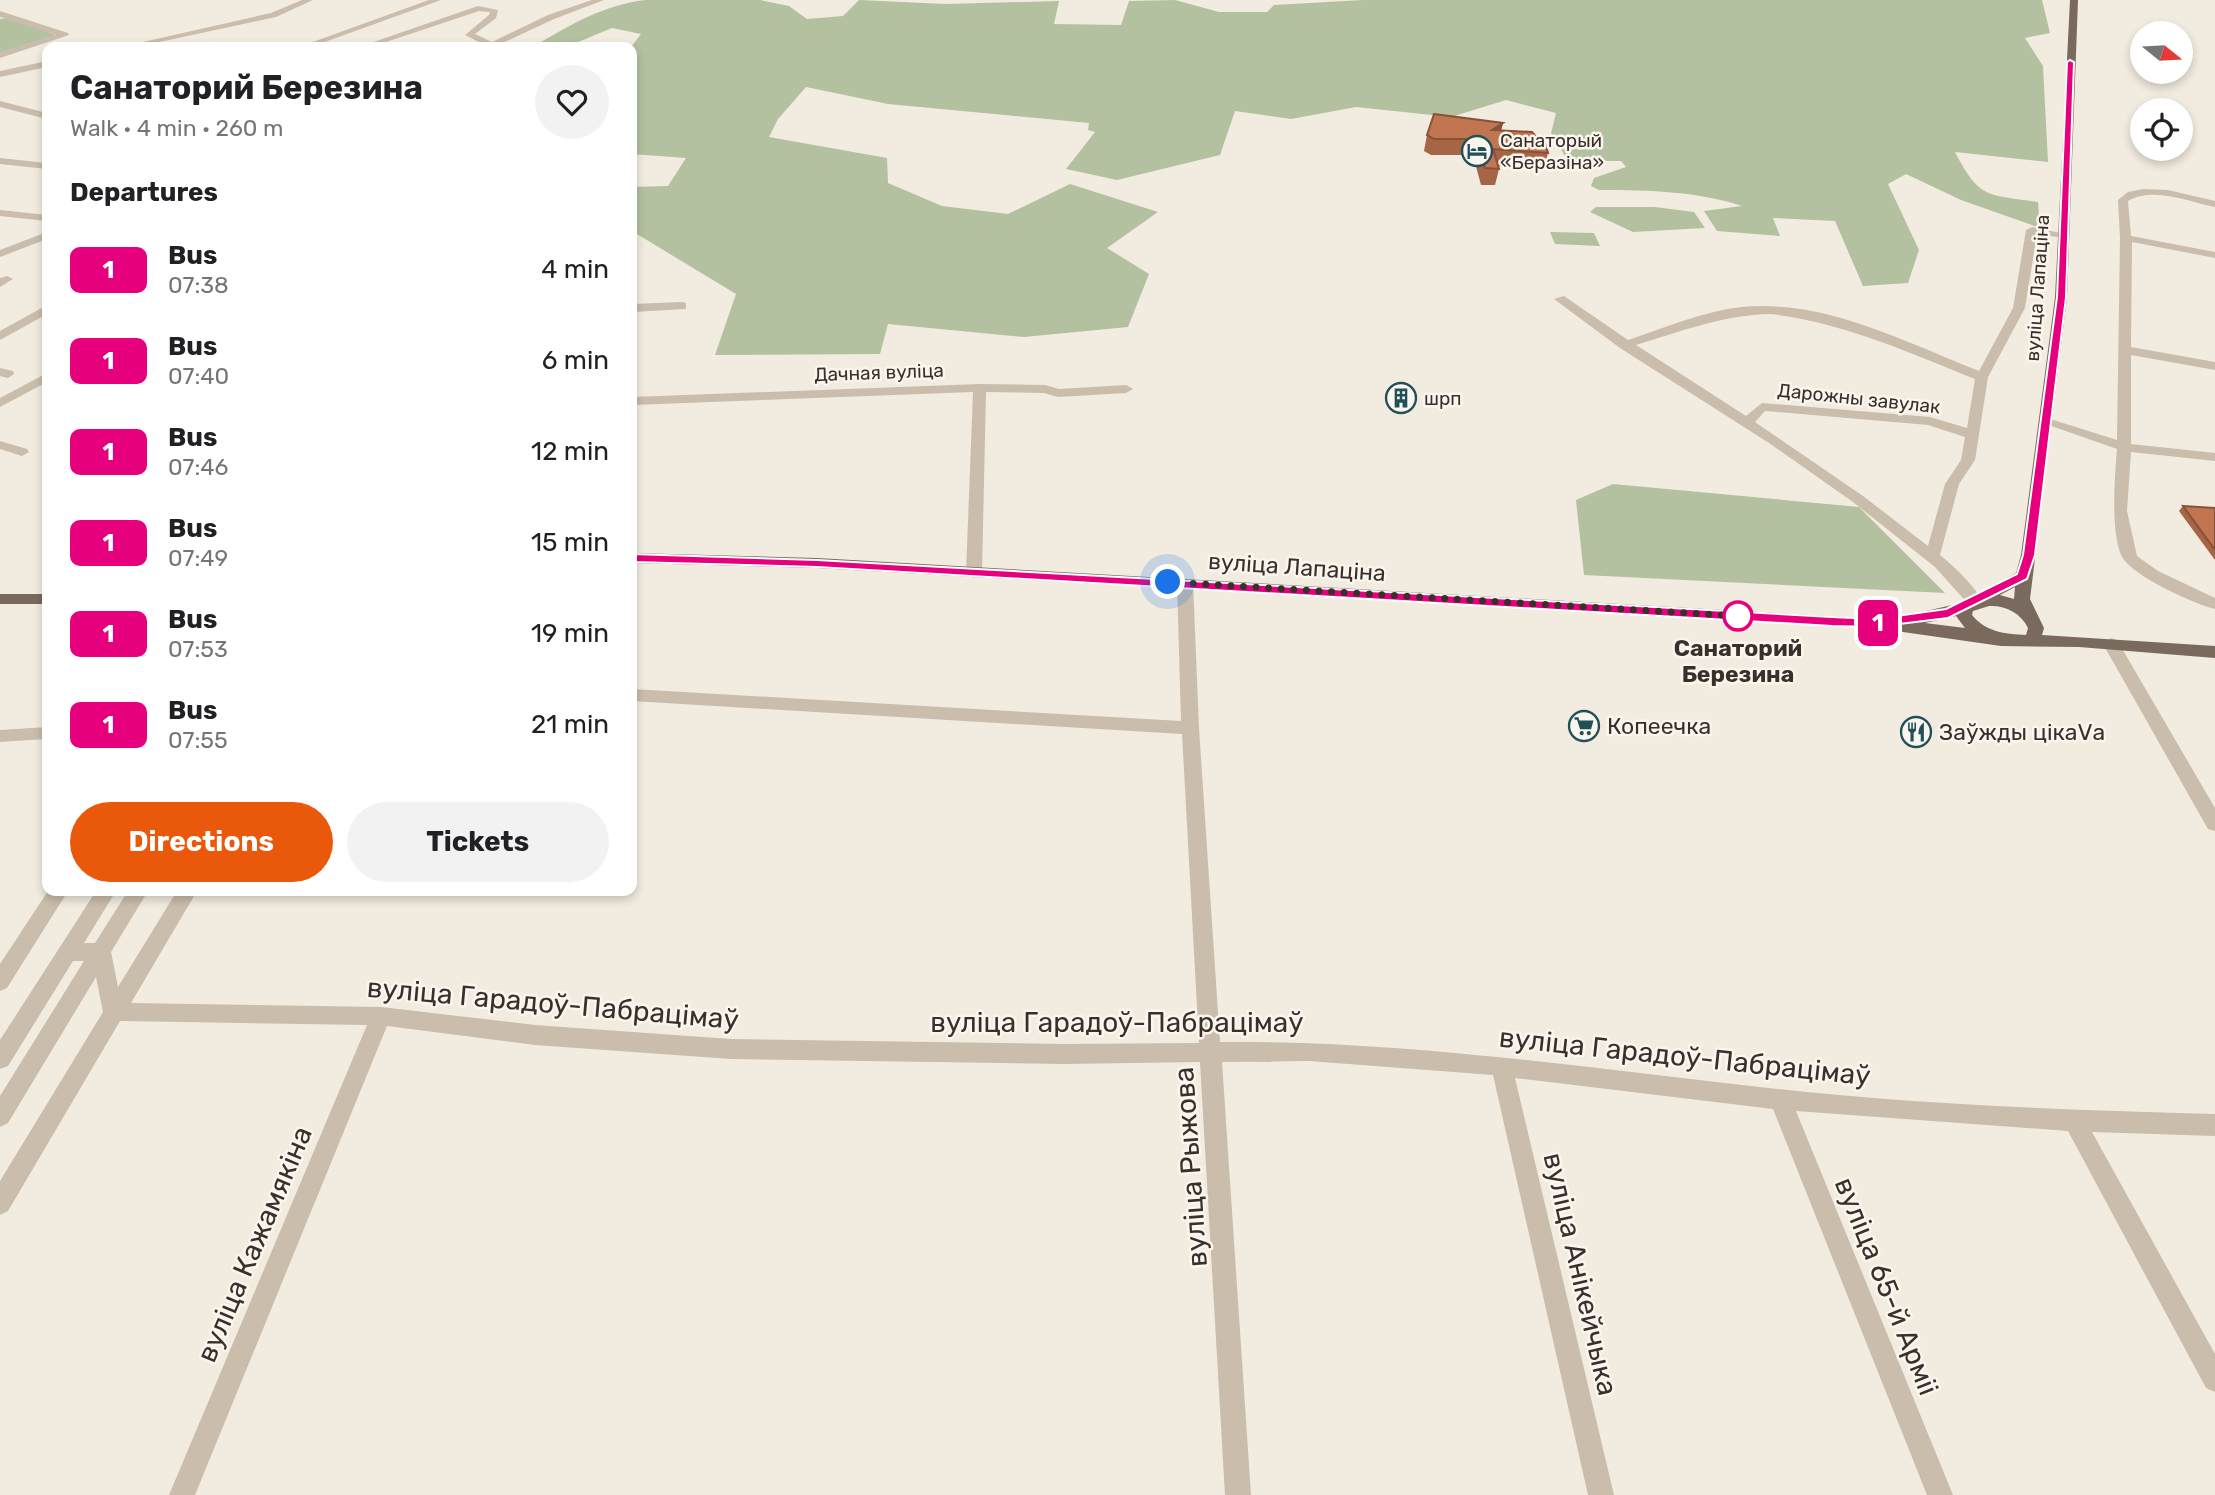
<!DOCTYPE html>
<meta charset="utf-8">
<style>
body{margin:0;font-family:Rubik,sans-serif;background:#f2f2f2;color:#202124;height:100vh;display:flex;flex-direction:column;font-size:26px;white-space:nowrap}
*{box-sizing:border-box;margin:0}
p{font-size:23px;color:#757577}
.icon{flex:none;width:38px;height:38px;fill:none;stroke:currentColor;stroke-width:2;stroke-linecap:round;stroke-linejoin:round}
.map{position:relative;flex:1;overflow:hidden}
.drawer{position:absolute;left:42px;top:42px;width:595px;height:854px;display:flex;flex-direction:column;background:#fff;border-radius:14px;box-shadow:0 4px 10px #0003}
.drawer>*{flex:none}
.badge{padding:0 14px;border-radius:10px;font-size:24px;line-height:46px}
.needle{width:46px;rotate:108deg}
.controls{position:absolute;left:2130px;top:21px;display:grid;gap:14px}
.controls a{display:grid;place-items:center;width:63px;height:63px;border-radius:50%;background:#fff;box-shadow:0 4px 10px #0003;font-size:35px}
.you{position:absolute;width:35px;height:35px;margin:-18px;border:5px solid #fff;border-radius:50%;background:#1a73e8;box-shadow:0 0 0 10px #1a73e833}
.map>.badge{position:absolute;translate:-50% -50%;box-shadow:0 0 0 4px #fff}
h2{padding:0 28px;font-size:26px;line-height:63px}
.round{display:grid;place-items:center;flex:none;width:74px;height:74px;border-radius:37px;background:#f2f2f2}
.summary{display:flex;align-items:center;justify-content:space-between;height:119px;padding:0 28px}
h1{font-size:33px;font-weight:700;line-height:52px}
.button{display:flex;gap:14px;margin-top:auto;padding:14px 28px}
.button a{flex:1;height:80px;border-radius:42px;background:#ea580c;color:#fff;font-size:28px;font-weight:700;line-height:80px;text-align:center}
.button a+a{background:#f2f2f2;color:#202124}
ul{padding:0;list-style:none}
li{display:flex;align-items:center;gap:21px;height:91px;padding:0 28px}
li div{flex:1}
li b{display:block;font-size:26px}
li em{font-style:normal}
li .badge{min-width:77px;font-weight:700;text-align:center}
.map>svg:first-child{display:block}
</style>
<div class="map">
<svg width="2215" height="1495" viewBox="0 0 2215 1495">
<rect width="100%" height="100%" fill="#f2ebe0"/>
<!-- green -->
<path fill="#b3c1a0" d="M645,0h115l29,6 18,13 36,-3 16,-16 86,4 114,-3 -5,23 67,1 8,-24 46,-1 44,12h48l7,-7 89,-5h679l8,33 -25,5 18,28 5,96 -93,-10c25,48 32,42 83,50l2,26 -79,-28 -55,-26 -18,10 31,66 -11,33 -45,3 -28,-65 -62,-3 7,18 -63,-5 -13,-20 38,-5c-45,-15 -96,-16 -143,-16l-8,-4 3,-8 32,-11 -5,-6h-53l-17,-28 5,-20 -50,-13 -55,17 -95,-10 -65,12 -56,-8 -15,44 -103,25 -51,-11 29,-37 -7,-2 1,-7 -201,-19 -82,-17 -28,32 -9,18 118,21 1,25 54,23 66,8 62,-30 88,28 -51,36 42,26 -21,53 -104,10 -136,-13 -8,30 -165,1 21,-61 -104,-63v-44l36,-1 18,-28 -54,-4 -1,-107 10,-13 -29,-6 -46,19 -30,-2c36,-21 68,-40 109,-45z
M9,18l47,17 -56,18v-34z
M1596,207h59l39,5 11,16 -72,4 -43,-20z
M1550,232l44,1 6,13 -45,-2z
M1613,484l246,23 86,86 -361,-18 -8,-75z"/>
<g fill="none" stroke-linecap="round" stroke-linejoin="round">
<!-- minor -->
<path fill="#cabdac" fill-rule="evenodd" d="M302,0h11l-37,17 -140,30h-15l150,-34z
M429,0h12l-130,47h-12z
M592,0h12l-50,19 -60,28h-10l1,-2 -20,-10 24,-20 1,-3 -11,-1 -108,36h-12l119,-41 20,4 -2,8 -21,16 17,8 56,-27z
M0,11l68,22 1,2 -69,23v-6l56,-17 -56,-18z
M47,61v6l-47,10v-6z
M0,101l47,12v6l-47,-12z
M0,158l47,5v6l-47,-5z
M2143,189l25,1 47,11v6c-26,-5 -62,-21 -87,-6l3,35 84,16v6l-83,-16 -1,105 84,15v8l-84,-15v89l84,9v8l-84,-9 -4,59 10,45 21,15 57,27v11c-23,-6 -75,-30 -90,-48 -16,-19 -10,-88 -8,-112l-77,-27 7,-4 70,22 3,-202 -2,-38 10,-8z
M0,210l47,5v6l-47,-5z
M2032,227l38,8 -6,3 -27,-4 -12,74 -37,69 -13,83 -16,24 -19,71c17,14 32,29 44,47l-8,5 -6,-1 -35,-39 -82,-65 -84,-59 -149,-95 -66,-49 10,-3 64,44c37,-12 75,-29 114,-33 82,-8 163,35 237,64l34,-63 13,-78zM1771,314c73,9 137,38 204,65l-8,49 -37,-11 -168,-14 -16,13 -110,-71c46,-14 87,-30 135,-31zM1765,411l163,14 37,12 -4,23 -16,24 -17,62 -65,-50 -108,-74z
M47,232v7l-47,18v-7z
M7,276l6,3 -13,8v-9z
M682,302l4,1v6l-54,3v-8z
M47,305v9l-47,26v-9z
M0,368l13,3 1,3 -6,4 -8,-2z
M47,373v9l-47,25v-9z
M980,384l65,1 14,4 67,-4 7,4 -7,4 -68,4 -14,-4 -58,-1 -4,181 -8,5 -8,-5 7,-181 -341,13v-8z
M0,441l27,8 2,3 -7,4 -22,-7z
M1185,578l8,5 6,145 21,314c188,-2 372,27 557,47 145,16 292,21 438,25v22l-123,-4 123,222v38l-9,-4 -138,-257 -272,-20 157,384h-26l-154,-386 -258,-31 99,417h-26l-95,-420 -184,-14 -87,1 29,433h-26l-25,-433 -136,2 -333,-5 -196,-14 -148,-19 -192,469h-26l198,-470 -247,-4 -112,190 -8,4v-34l103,-169 -7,-35 -88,146 -8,4v-31l84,-135h-11l-65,105 -8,3v-29l96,-149h20l-32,52h11l33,-52h20l-37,61 7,35 59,-96h20l-66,112 250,4 154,18 196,14 333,5 135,-1 -17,-309 -550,-33v-12l549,32 -4,-138z
M2111,638l6,2 98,168v23l-7,-2 -105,-185z
M47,727v12l-47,3v-12z
M48,891h20l-61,97 -7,3v-27z"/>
<!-- major -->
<path fill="#7a695d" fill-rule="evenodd" d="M2070,0h8l-11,297 -37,302 14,29 -2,7 173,11v12l-136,-11 -78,-1 -126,-18 -1058,-60 -185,-5v-10l185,5 1080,62 7,-4 57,-13 55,-30 5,-18 34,-258zM2015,587l-1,12 -14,-4zM1989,606c16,-1 32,7 39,22l-2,7c-22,-1 -40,-3 -54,-20l1,-4zM1956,616l9,12 -40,-5z
M0,594h47v10h-47z"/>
</g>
<!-- wall -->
<path fill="#a66545" d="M1503,123l-2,7 47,23 -4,16 -46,-3 1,3 -4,16h-14l-8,-30h-42l-7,-4 3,-16z
M2183,506l32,2v52l-36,-49z"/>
<!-- shaded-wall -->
<path fill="#875238" d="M1503,123l-4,16 -7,-9z"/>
<!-- building -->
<path fill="#c17550" stroke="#875238" stroke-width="2" d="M1434,114l69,9 -11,7 40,2 6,7h6l4,14 -55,-4 6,20 -14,-1 -9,-29h-42l-7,-4z
M2183,506l32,2v42z"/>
<!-- line -->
<path fill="#e6007e" stroke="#fff" stroke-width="2" d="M2070,60l4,2 -8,235 -31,258 -8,24 -79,39 -73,9 -43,-1 -1015,-59 -185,-5 -6,-4 6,-4 185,6 1015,57 43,2 71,-10 71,-35 6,-19 34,-258 10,-235z"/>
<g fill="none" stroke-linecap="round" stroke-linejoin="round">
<!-- walk -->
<path stroke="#39302b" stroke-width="7" stroke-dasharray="0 12.6" d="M1168,582l570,34"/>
</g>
<!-- icons -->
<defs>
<g id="hotel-ring" transform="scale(1.575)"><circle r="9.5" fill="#faf5ed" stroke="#225059" stroke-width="1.5"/><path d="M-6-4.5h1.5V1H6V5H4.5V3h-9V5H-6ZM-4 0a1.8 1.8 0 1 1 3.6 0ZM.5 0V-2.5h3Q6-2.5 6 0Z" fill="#225059"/></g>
<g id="building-ring" transform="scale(1.575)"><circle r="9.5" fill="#faf5ed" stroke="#225059" stroke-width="1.5"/><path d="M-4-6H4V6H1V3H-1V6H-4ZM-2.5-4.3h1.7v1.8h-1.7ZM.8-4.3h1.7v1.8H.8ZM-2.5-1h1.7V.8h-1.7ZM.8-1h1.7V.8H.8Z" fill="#225059"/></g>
<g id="supermarket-ring" transform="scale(1.575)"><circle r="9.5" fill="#faf5ed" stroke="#225059" stroke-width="1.5"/><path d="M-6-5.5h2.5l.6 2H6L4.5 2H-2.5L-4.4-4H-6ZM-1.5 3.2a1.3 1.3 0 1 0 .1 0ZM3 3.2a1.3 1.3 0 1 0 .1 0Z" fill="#225059"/></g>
<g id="restaurant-ring" transform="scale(1.575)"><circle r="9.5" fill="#faf5ed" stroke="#225059" stroke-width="1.5"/><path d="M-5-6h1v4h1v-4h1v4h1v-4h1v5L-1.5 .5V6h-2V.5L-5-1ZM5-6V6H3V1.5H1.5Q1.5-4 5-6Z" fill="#225059"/></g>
</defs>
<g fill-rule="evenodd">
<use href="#hotel-ring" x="1477" y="151"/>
<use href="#building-ring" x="1401" y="398"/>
<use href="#supermarket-ring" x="1584" y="726"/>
<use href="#restaurant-ring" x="1916" y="732"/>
</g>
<!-- markers -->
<circle fill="#fff" stroke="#e6007e" stroke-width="3.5" cx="1738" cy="616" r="14"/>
<g text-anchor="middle" stroke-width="5" stroke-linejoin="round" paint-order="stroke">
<!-- far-poi labels -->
<g font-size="19" fill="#39302b" stroke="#faf5ed" text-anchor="start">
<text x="1500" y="147">Санаторый<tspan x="1500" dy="22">«Беразіна»</tspan></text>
<text x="1424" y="405">шрп</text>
</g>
<!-- far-street labels -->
<g font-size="19" fill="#39302b" stroke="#faf5ed">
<text transform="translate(2037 288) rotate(-86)" y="7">вуліца Лапаціна</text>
<text transform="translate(879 372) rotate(-2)" y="7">Дачная вуліца</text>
<text transform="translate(1859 398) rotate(6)" y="7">Дарожны завулак</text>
</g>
<!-- street labels -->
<g font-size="23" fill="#39302b" stroke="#faf5ed">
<text transform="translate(1297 567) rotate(4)" y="8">вуліца Лапаціна</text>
</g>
<!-- stop labels -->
<g font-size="23" font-weight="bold" fill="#39302b" stroke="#faf5ed">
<text x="1738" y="656">Санаторий<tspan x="1738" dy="26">Березина</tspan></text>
</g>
<!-- poi labels -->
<g font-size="23" fill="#39302b" stroke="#faf5ed" text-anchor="start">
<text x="1607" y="734">Копеечка</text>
<text x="1939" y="740">Заўжды цікаVа</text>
</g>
<!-- near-street labels -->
<g font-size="28" fill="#39302b" stroke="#faf5ed">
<text transform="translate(553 1003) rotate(5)" y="10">вуліца Гарадоў-Пабрацімаў</text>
<text x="1117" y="1032">вуліца Гарадоў-Пабрацімаў</text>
<text transform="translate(1685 1056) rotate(6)" y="10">вуліца Гарадоў-Пабрацімаў</text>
<text transform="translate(1190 1167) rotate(-94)" y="10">вуліца Рыжова</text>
<text transform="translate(254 1244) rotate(-67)" y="10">вуліца Кажамякіна</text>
<text transform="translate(1581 1274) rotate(77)" y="10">вуліца Анікейчыка</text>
<text transform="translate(1887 1286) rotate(68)" y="10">вуліца 65-й Арміі</text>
</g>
</g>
</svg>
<div class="controls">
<a><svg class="needle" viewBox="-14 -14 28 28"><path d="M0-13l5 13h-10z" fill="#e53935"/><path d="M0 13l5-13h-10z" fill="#757577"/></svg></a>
<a><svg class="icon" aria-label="locate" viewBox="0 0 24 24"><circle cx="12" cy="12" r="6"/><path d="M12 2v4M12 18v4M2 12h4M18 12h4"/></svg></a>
</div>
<div class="you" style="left:1168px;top:582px"></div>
<b class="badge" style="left:1878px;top:623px;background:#e6007e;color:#fff">1</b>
<section class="drawer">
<div class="summary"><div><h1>Санаторий Березина</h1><p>Walk · 4 min · 260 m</p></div><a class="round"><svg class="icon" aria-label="heart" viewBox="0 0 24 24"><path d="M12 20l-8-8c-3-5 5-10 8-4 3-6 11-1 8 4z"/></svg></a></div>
<h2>Departures</h2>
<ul>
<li><span class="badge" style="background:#e6007e;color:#fff">1</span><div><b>Bus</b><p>07:38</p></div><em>4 min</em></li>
<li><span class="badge" style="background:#e6007e;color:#fff">1</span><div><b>Bus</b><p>07:40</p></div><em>6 min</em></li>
<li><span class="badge" style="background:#e6007e;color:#fff">1</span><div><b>Bus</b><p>07:46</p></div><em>12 min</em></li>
<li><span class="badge" style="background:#e6007e;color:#fff">1</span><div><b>Bus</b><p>07:49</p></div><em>15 min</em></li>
<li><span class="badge" style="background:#e6007e;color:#fff">1</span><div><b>Bus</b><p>07:53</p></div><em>19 min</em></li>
<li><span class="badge" style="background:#e6007e;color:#fff">1</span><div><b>Bus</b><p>07:55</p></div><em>21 min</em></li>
</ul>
<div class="button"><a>Directions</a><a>Tickets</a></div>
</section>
</div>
